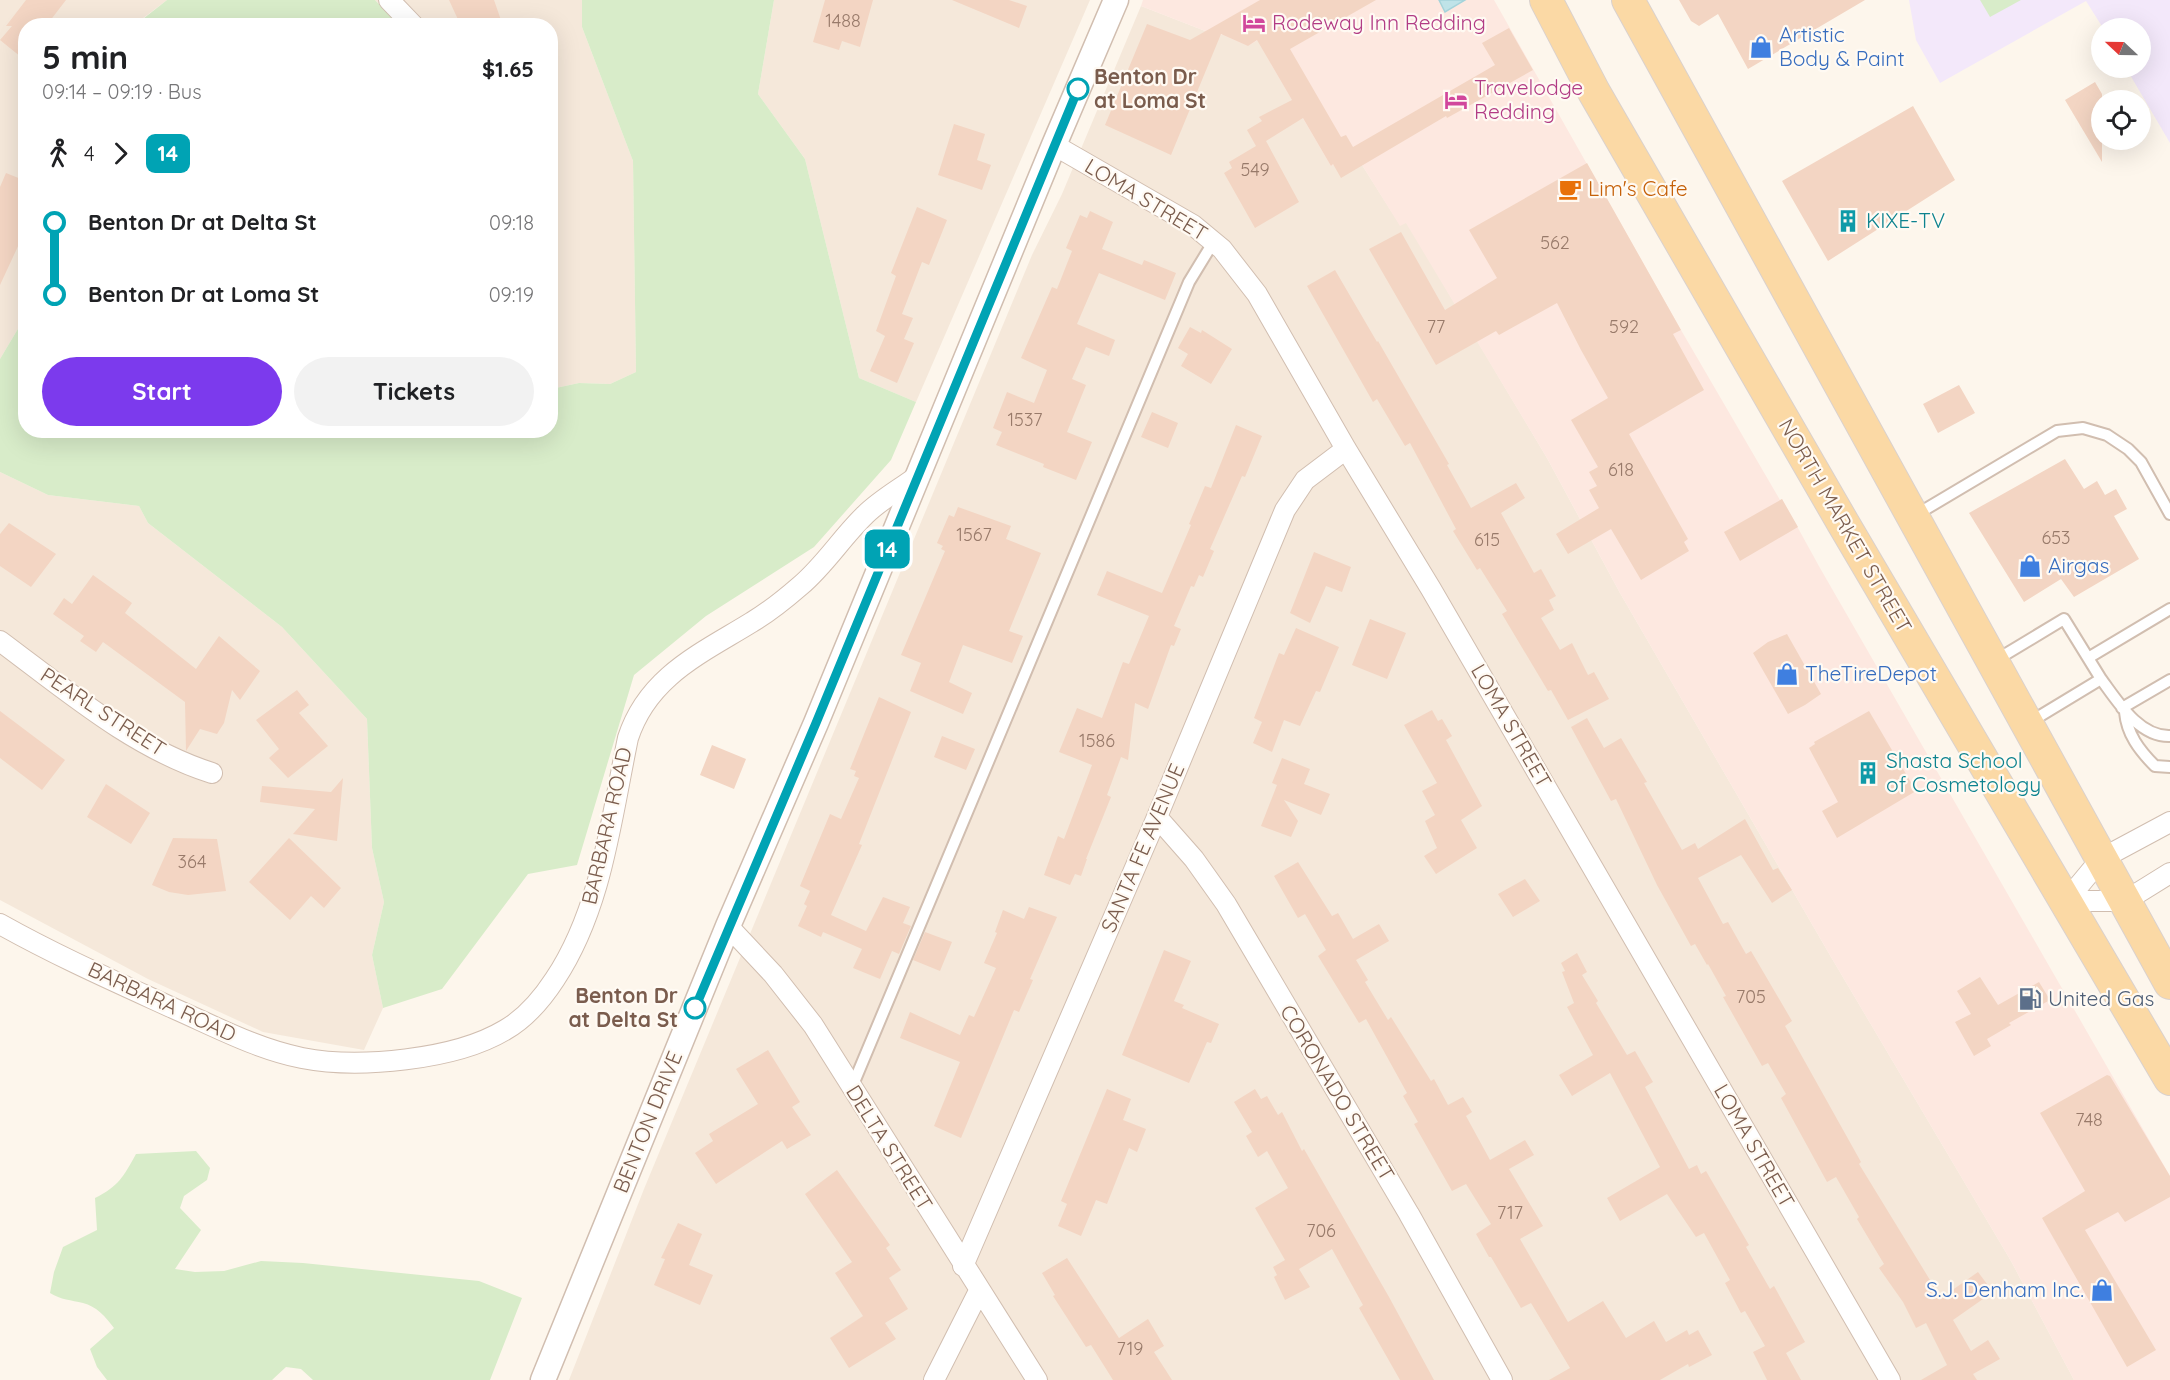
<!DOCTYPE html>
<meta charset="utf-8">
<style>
body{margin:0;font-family:Quicksand,sans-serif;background:#f2f2f2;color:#202124;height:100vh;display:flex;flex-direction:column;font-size:22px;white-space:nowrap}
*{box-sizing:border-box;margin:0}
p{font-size:20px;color:#757577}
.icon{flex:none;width:33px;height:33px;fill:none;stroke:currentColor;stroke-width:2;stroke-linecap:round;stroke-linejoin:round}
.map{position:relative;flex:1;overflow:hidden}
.side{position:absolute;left:18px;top:18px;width:540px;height:420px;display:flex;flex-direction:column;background:#fff;border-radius:24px;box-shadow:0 6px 24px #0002}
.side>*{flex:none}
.badge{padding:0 12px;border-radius:9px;font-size:21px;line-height:39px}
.needle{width:39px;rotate:292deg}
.tools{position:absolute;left:2091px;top:18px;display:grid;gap:12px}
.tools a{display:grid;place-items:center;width:60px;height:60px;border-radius:50%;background:#fff;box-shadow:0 6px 24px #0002;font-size:30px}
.map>.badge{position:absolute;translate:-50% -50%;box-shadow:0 0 0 3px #fff}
.legs{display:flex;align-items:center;gap:9px;height:66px;padding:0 24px;font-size:20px}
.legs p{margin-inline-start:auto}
.overview{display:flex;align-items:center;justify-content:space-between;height:102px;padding:0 24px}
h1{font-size:33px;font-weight:800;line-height:45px}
.action{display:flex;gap:12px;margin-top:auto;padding:12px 24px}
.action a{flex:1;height:69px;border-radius:36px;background:#7c3aed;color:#fff;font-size:24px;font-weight:800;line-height:69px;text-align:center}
.action a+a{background:#f2f2f2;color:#202124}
ul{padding:0 24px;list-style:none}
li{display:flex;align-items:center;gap:21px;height:72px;font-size:22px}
li i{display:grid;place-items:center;width:9px;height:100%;margin:0 8px;background:currentColor}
li i::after{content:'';width:15px;height:15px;margin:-8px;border:4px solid;border-radius:50%;background:#fff}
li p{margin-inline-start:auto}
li:first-child i{background:linear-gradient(#0000 50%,currentColor 0)}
li:last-child i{background:linear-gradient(currentColor 50%,#0000 0)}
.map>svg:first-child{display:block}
</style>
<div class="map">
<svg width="2170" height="1380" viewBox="0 0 2170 1380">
<rect width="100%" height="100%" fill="#fdf6ec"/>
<!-- residential -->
<path fill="#f5e8da" d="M0,0h167l-33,25 -108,1 -1,291 -25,42z
M375,0h207v27l51,134 3,211 -26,12 -31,-1 -28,6 -1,-363 -150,-1z
M774,0h316l-174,402 -57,-24 -54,-219 -47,-65z
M1141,6l72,28 49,4 71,126 29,1 38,60 6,-3 141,236 73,135 211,364 180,304 63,119h-1505l75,-191 388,-934 30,-61z
M0,472l48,23 91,11 9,17 134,104 85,92 5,129 12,54 -12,53 11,53 -19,42 -101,-18 -115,-53 -148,-79z"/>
<!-- commercial -->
<path fill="#fde8e0" d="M1143,0h351l187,330 99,170 2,-1 38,69 350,608v204h-96l-63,-119 -180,-304 -211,-364 -73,-135 -141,-235 -6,3 -38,-61h-29l-2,1 -63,-107 -6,-21 -14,8 -32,-14 -3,2 -72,-28z"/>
<!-- education -->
<path fill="#f3e8fa" d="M1909,0h261v143l-44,-75h14v-40h-37l-17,-27 -146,82 -24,-43z"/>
<!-- green -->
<path fill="#d8ecc9" d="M167,0h208l25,26h-266z
M582,0h192l-16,94 47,65 54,219 57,24 -25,58 -77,87 -108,69 -72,59 -57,190 -49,9 -86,115 -59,19 -11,-53 12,-53 -12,-54 -5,-129 -85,-92 -134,-104 -9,-17 -91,-11 -48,-23v-113l25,-42 1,113h524l1,-41 28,-6 31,1 26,-12 -3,-211 -51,-134z
M1980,0h41l-31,17z
M196,1151l14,17 -3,12 -23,16 -4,12 21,22 -26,39 20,3 29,-1 37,-10 42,2 176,18 43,17 -32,82h-177l-12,-11 -15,-2 -14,13h-165l-10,-13 -7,-18 24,-21c-8,-11 -18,-22 -31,-25 -12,-3 -22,-3 -33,-10l4,-21 9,-25 34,-17 -2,-32c23,-11 29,-22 41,-44z"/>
<!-- water -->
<path fill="#bfe3e8" stroke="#a5d3da" stroke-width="1.5" d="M1439,0h26l-20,12z"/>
<!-- building -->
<path fill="#f3d5c3" d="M26,0h40l-20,26h-20v35l-26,-21 12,-14h-6z
M449,0h45l9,26h-42z
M825,0h48l-13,47 -18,-6 -3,9 -26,-8z
M952,0h57l18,6 -8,22z
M1260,0h116l-86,49 51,88 5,-2 7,12 142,-82 -13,-22 27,-15 24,42 -86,48 -1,-2 -105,62 -8,-14 -2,2 -28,-48 -37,23 33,61 -44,26 -31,-55 8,-5 -3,-6 27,-16 -9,-16 15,-9 -3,-4 33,-17 -35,-60 -9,6 -27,-12 -50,121 -66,-30 42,-101 43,16z
M1679,0h186l-117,69 -30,-55 -19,12 -8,-5z
M2095,82l7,12v68l-37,-62z
M1913,106l42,74 -127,81 -46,-80z
M954,124l31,10 -8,26 14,5 -9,25 -44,-15z
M1587,163l94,167 -8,4 31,56 -75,44 59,105 -4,3 5,9 -48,29 -30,-51 -43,25 -12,-20 43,-26 -10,-18 8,-4 -8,-14 9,-5 -27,-47 37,-22 -27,-48 -24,-47 -58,32 -3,-4 -60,34 -67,-116 32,-17 44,78 52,-32 -28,-48z
M6,173l20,8v48l-26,56v-98z
M917,207l30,13 -18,45 -7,-3 -20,52 11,4 -9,21 10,4 -17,40 -27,-12 15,-35 -9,-5 20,-55 -5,-3z
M1090,211l23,11 -11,27 40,16 2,-5 32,13 -11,27 -66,-27 -22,51 38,16 -6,16 -23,-9 -14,32 14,6 -19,47 25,10 -16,38 -33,-13 1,-3 -48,-19 6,-13 -9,-4 14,-36 27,11 13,-33 -26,-12 31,-71 5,2 15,-38 -6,-3 14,-33 7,3z
M1335,270l42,72 1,-1 71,123 -2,1 24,43 45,-25 9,15 -24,15 33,60 7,-4 15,27 -7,4 5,10 -13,8 19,32 12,-7 16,32 6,-3 15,27 -41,21 -17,-30 -3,1 -46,-77 5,-3 -27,-43 -3,2 -24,-39 3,-2 -46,-86 -5,3 -28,-47 -4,3 -66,-116z
M1190,327l11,6 1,-3 30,19 -21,35 -30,-18 7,-12 -10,-6z
M1959,385l16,28 -37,20 -15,-29z
M1152,412l26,11 -10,25 -27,-11z
M1236,425l26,11 -17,41 -3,-1 -32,73 4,2 -11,26 -4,-2 -5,12 -3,-1 -17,40 7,3 -7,17 -3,-1 -23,64 -13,-6 -7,57 -7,-3 -14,38 4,2 -25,62h1l-6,17 -6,-2 -5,11 -26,-10 14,-39 6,3 28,-74 -33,-13 18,-44 25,10 21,-56 6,2 20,-48 -52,-21 10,-24 55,22 29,-68 -2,-1 16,-38 6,2z
M2065,459l19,30 13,-8 8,14 11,-6 11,20 -13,7 25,43 -65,38 -13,-18 -37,23 -55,-89z
M1782,499l16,28 -58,34 -16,-29z
M958,507l53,19 -5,13 35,14 -32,78 14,5 -11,27 -49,-18 -14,37 23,11 -9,21 -53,-23 11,-28 -20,-8 44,-104 -4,-2 2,-3 -6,-3 12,-28 5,2z
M9,523l47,31 -25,33 -31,-21v-32z
M1314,552l37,15 -9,25 -16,-6 -16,37 -20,-10z
M93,575l39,28 -7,10 71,56 23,-33 41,35 -20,29 -8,-10 -8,33 -7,11 -17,-5 -14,22 -1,-49 -82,-60 -7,10 -16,-11 4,-5 -31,-22 11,-16 8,6z
M1370,619l36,14 -19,46 -35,-14z
M1296,628l43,19 -19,45 -4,-1 -16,35 -16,-6 -12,32 -19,-9 9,-21 -8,-4 25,-65 5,2z
M1787,634l34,60 -16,11 -17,9 -35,-61 15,-11z
M297,690l12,15 -10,8 29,33 -40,32 -19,-20 10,-9 -23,-29z
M879,697l32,15 -52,132 3,1 -31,70 35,16 17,-34 27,10 -7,16 8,3 -12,28 -7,-3 -12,28 -27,-11 9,-19 -39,-17 -2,5 -23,-11 9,-20 -3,-2 6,-13 -10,-5 30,-72 11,5 18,-41 -5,-2 2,-5 -6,-2z
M1432,710l6,11 4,-2 10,17 -6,4 36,66 -21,14 16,28 -41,26 -12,-18 13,-8 -12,-27 10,-6 -13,-24 15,-8 -33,-58z
M0,711l65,49 -23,30 -42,-32z
M1869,711l47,80 -79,47 -15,-27 16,-9 -29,-54 6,-4 -1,-2z
M1587,718l17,30 17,-10 26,44 -3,1 38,67 13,-7 3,6 47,-30 28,51 5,-2 14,22 -20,13 -31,-48 -43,23 25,46 5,-2 18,32 5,-3 41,70 -7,5 76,136 -2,2 82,134 37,-26 15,20 -40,28 18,31 17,-11 12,19 -27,15 4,6h-56l26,-15 -21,-42 -10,5 -13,-26 -24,-34 5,-4 -27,-45 2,-2 -23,-40 -9,5 -46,-84 5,-4 -18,-31 -6,3 -39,-69 3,-1 -18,-32 -1,1 -12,-21 -4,2 -34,-61 -41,-86 -5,2 -40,-74z
M942,736l33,13 -9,21 -32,-13z
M712,745l34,14 -12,30 -34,-14z
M1282,758l28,11 -6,15 26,10 -9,21 -37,-15 14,21 -7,16 -30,-11 16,-41 -5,-2z
M343,778l-6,63 -44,-7 22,-25 -55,-7 2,-16 69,6z
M106,784l44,29 -19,31 -44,-27z
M173,838l44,1 9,52 -38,4 -19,-3 -17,-7z
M289,838l52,50 -17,20 -13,-12 -21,24 -41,-38z
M1298,862l34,54 6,-3 15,26 26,-15 10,17 -33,19 12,20 -3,2 23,38 3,-3 40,64 3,-2 14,26 15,-8 9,15 -6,4 24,44 35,-20 9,15 -25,14 34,57 -23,13 48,83 35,-21 23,37 28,-17 12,21 21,-12 2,5 9,-5 14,25 -23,12 -1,-3 -28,16h-111l21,-12 -39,-65 -10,5 -30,-51h-2l-13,-23 15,-10 -25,-40 -14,7 -38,-67 4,-2 -15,-26 4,-3 -41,-74 -7,4 -41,-67 8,-6 -21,-36 -7,4 -24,-42z
M1525,879l15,22 -27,16 -15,-23z
M1029,907l28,10 -27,62 3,1 -14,32 -5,-2 -53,128 -27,-12 26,-64 -60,-24 10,-26 50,23 9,-20 5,2 22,-49 -12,-5 13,-30 -2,-1 8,-22 21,9z
M925,932l27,10 -12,29 -27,-11z
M1164,950l27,11 -17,40 10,4 -2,3 37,16 -8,19 -4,-1 -18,41 -67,-28z
M1577,953l10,19 -5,3 16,26 -2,2 31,52 8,-4 18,31 -8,5 44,82 8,-4 4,9 5,-3 43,74 -3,2 24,42 4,-3 31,56 -19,11 15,27h-34l-14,-28 12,-6 -20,-35 -4,2 -16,-30 5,-3 -26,-47 -8,4 -29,-43 -47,27 -13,-23 53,-31 -50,-94 -38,23 -13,-21 34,-20 -26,-48 7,-4 -12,-31 3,-1 -4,-8z
M1980,977l18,28 41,-23 11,18 -41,23 2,2 -24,14 4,7 -17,10 -19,-34 16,-8 -14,-23z
M768,1050l32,52 -8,5 19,28 -24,14 -5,-8 -66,43 -21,-31 18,-12 -4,-7 49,-30 -22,-35z
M2107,1075l3,1 60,100v21l-45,25 -7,-10 -33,18 71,120 -29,17 -85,-149 43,-27 -45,-78z
M1107,1089l24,10 -8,21 23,9 -9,23 -8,-4 -22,56 -11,-4 -15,36 -23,-10 9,-22 -6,-3z
M1255,1089l6,10 6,-3 11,19 4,-3 20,39 2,-2 85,148 45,83h-34l-41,-72 4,-3 -31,-56 -33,20 11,18 -25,13 -11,-23 3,-2 -4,-8 12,-7 -30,-52 33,-20 -21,-37 -9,6 -12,-21 6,-4 -18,-30z
M837,1170l53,75 -4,3 15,22 -12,8 19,31 -23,14 11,16 -47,29 -19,-30 33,-22 -28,-43 17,-11 -47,-68z
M678,1223l24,11 -13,31 24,10 -13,30 -46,-20 11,-26 -4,-1z
M1067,1258l52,80 29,-19 16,27 -10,6 18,28h-59l-22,-35 -5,2 -33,-51 2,-1 -13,-22z"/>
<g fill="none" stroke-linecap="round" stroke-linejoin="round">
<!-- service casing -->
<g stroke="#d1beb0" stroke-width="14">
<path id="service" d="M1914,516l143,-85 26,-3 24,7 21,14 13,13 29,52
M2088,658l82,-49
M1996,660l68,-41 37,60 -71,43
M2101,679c17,23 38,58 69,57
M2122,708l48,-28
M2125,712c2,22 14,38 30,54l15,1
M852,1087l337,-805 25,-41"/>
</g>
<!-- minor casing -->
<g stroke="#d1beb0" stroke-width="22">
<path id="minor" d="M389,0l25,26
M1054,145l139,80 29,24 35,45 89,155 85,140 459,791
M0,641c66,49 133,107 212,132
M1157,817l37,42 32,45 183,310 93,166
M2066,901l35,-42 69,-37
M2066,901h59l45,-28
M0,924c57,32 116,58 175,85 41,18 82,40 127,49 56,11 153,2 203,-28 21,-12 37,-31 50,-51 47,-71 56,-160 73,-241 20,-62 74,-85 124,-116 17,-10 33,-23 48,-36 25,-21 42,-49 65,-71 15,-15 35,-26 51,-38
M728,926l45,48 40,51 224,355
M963,1266l194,-449 128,-307 20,-30 41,-31
M934,1380l45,-89"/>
</g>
<!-- tertiary casing -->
<g stroke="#d1beb0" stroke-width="27">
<path id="tertiary" d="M543,1380l185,-454 88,-203 238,-578 62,-145"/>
</g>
<!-- primary casing -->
<g stroke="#dad1cd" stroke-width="34">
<path id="primary" d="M1546,0l48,92 249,431 327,556
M1628,0l542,983"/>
</g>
<!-- service -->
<use href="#service" stroke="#fff" stroke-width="10"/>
<!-- minor -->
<use href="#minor" stroke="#fff" stroke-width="20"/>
<!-- tertiary -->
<use href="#tertiary" stroke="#fff" stroke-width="24"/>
<!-- primary -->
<use href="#primary" stroke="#fbd9a5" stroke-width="32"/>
</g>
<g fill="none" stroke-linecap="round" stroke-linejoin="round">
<!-- line-1 casing -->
<g stroke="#fff" stroke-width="14">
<path id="line-1" d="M695,1008l121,-285 262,-634"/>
</g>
<!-- line-1 -->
<use href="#line-1" stroke="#00a3b4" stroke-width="9"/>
</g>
<!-- icons -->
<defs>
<g id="hotel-bare" transform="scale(1.8)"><path d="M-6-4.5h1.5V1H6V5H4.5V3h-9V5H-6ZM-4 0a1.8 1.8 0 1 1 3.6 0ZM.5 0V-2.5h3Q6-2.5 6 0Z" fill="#d1479c" stroke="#fffaf3" stroke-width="2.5" paint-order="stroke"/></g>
<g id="shop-bare" transform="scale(1.8)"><path d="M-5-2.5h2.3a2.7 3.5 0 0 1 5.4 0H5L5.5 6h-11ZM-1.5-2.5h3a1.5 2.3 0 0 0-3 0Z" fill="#3f7fe0" stroke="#fffaf3" stroke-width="2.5" paint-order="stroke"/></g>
<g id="cafe-bare" transform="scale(1.8)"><path d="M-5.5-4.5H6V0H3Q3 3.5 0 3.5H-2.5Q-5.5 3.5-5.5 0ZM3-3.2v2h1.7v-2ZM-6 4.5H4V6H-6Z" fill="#e8710a" stroke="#fffaf3" stroke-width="2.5" paint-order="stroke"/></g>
<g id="building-bare" transform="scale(1.8)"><path d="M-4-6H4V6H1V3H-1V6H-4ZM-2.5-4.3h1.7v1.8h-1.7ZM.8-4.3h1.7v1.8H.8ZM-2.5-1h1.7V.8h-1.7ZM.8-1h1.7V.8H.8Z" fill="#0f9aa8" stroke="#fffaf3" stroke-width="2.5" paint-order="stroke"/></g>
<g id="fuel-bare" transform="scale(1.8)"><path d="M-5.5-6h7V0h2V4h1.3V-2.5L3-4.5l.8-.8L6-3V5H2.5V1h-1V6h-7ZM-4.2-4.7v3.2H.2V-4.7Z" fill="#5c6f8a" stroke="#fffaf3" stroke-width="2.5" paint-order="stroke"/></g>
</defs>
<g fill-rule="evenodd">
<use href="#hotel-bare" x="1254" y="23"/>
<use href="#shop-bare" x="1761" y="47"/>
<use href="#hotel-bare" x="1456" y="100"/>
<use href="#cafe-bare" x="1570" y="189"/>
<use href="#building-bare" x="1848" y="221"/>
<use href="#shop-bare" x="2030" y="566"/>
<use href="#shop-bare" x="1787" y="674"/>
<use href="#building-bare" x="1868" y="773"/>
<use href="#fuel-bare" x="2030" y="999"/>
<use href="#shop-bare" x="2102" y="1290"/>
</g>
<!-- markers -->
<g fill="#fff" stroke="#00a3b4" stroke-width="3">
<circle cx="1078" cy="89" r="10"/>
<circle cx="695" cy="1008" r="10"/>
</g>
<g text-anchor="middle" stroke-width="4.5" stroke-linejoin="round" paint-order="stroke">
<!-- number labels -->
<g font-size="18" fill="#987a6a">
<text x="843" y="27">1488</text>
<text x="1255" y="176">549</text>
<text x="1555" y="249">562</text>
<text x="1436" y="333">77</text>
<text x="1624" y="333">592</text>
<text x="1025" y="426">1537</text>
<text x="1621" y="476">618</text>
<text x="974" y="541">1567</text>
<text x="2056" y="544">653</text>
<text x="1487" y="546">615</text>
<text x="1097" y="747">1586</text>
<text x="192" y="868">364</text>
<text x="1751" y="1003">705</text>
<text x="2089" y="1126">748</text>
<text x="1510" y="1219">717</text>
<text x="1321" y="1237">706</text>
<text x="1130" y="1355">719</text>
</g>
<!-- hotel labels -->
<g font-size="21" fill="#b23c85" stroke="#fffaf3" text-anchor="start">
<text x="1272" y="30">Rodeway Inn Redding</text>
<text x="1474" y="95">Travelodge<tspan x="1474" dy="24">Redding</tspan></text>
</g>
<!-- shop labels -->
<g font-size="21" fill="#366cbe" stroke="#fffaf3" text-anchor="start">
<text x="1779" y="42">Artistic<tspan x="1779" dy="24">Body &amp; Paint</tspan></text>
<text x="2048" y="573">Airgas</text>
<text x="1805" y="681">TheTireDepot</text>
<text x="2084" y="1297" text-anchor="end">S.J. Denham Inc.</text>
</g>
<!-- stop labels -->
<g font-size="21" font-weight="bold" fill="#7a5c4d" stroke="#fffaf3" text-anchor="start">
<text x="1094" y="84">Benton Dr<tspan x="1094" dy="24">at Loma St</tspan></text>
<text x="678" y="1003" text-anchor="end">Benton Dr<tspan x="678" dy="24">at Delta St</tspan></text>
</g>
<!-- food labels -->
<g font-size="21" fill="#c56008" stroke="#fffaf3" text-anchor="start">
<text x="1588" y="196">Lim's Cafe</text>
</g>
<!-- street labels -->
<g font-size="21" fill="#7a5c4d" stroke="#fffaf3">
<text transform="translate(1146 200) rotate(31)" y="7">LOMA STREET</text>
<text transform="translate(1845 526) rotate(60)" y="7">NORTH MARKET STREET</text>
<text transform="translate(103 712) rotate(33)" y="7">PEARL STREET</text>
<text transform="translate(1511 726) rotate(60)" y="7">LOMA STREET</text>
<text transform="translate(607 826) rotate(-77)" y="7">BARBARA ROAD</text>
<text transform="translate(1143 848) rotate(-67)" y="7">SANTA FE AVENUE</text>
<text transform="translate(162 1002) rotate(25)" y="7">BARBARA ROAD</text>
<text transform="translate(1337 1093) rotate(59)" y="7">CORONADO STREET</text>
<text transform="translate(648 1122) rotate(-68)" y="7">BENTON DRIVE</text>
<text transform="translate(1754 1146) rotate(60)" y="7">LOMA STREET</text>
<text transform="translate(889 1148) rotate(58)" y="7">DELTA STREET</text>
</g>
<!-- culture labels -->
<g font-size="21" fill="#0d838f" stroke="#fffaf3" text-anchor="start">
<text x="1866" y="228">KIXE-TV</text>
<text x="1886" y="768">Shasta School<tspan x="1886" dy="24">of Cosmetology</tspan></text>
</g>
<!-- service labels -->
<g font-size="21" fill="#4e5e75" stroke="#fffaf3" text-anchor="start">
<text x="2048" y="1006">United Gas</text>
</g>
</g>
</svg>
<div class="tools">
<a><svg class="needle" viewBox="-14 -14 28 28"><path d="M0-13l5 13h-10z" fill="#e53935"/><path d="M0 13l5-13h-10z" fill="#757577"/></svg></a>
<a><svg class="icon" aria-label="locate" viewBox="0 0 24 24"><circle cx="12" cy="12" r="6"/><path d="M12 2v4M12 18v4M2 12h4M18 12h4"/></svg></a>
</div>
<b class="badge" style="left:887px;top:549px;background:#00a3b4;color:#fff">14</b>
<section class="side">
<div class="overview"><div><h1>5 min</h1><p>09:14 – 09:19 · Bus</p></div><b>$1.65</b></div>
<div class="legs"><svg class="icon" aria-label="walk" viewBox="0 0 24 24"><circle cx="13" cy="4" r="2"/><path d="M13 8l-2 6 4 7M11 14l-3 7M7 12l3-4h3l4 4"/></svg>4<svg class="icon" aria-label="forward" viewBox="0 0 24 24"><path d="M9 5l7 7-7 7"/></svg><b class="badge" style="background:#00a3b4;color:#fff">14</b></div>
<ul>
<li><i style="color:#00a3b4"></i><b>Benton Dr at Delta St</b><p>09:18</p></li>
<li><i style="color:#00a3b4"></i><b>Benton Dr at Loma St</b><p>09:19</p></li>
</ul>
<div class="action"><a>Start</a><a>Tickets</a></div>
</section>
</div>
